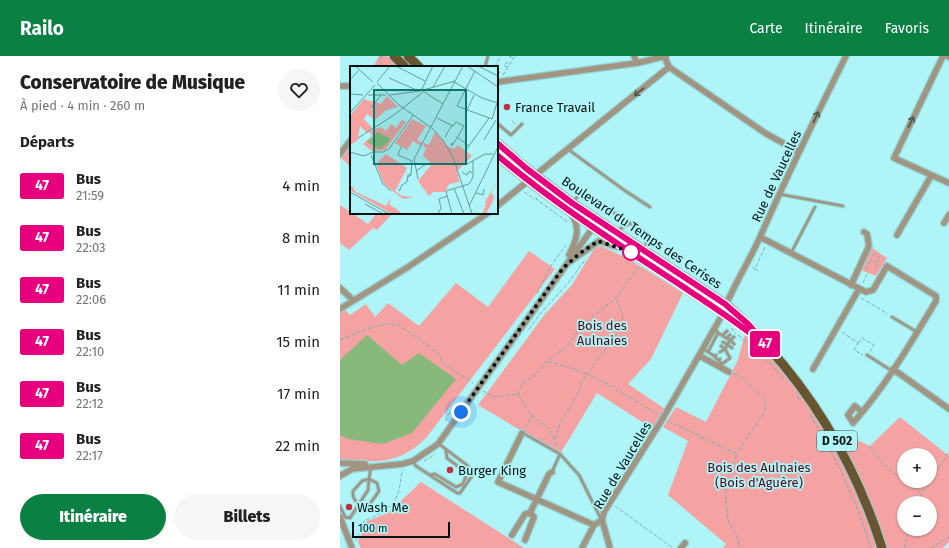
<!DOCTYPE html>
<html lang="fr">
<meta charset="utf-8">
<style>
body{margin:0;font-family:"Fira Sans",sans-serif;background:#f6f6f6;color:#202124;height:100vh;display:flex;flex-direction:column;font-size:15px;white-space:nowrap}
*{box-sizing:border-box;margin:0}
p{font-size:13px;color:#757577}
.icon{flex:none;width:22px;height:22px;fill:none;stroke:currentColor;stroke-width:2;stroke-linecap:round;stroke-linejoin:round}
.map{position:relative;flex:1;overflow:hidden}
.side{display:flex;flex-direction:column;background:#fff;width:340px}
.side>*{flex:none}
.badge{padding:0 8px;border-radius:3px;font-size:14px;line-height:26px}
.controls{position:absolute;left:557px;top:392px;display:grid;gap:8px}
.controls a{display:grid;place-items:center;width:40px;height:40px;border-radius:50%;background:#fff;box-shadow:0 1px 3px #0004;font-size:20px}
.scale{position:absolute;left:12px;bottom:10px;width:98px;box-sizing:border-box;padding-left:4px;border:2px solid #001214;border-top:0;font-size:11px;line-height:14px;white-space:nowrap;color:#001214;-webkit-text-stroke:3px #aff4f7;paint-order:stroke}
.you{position:absolute;width:20px;height:20px;margin:-10px;border:3px solid #fff;border-radius:50%;background:#1a73e8;box-shadow:0 0 0 6px #1a73e833}
.map>.badge{position:absolute;translate:-50% -50%;box-shadow:0 0 0 2px #fff}
h2{padding:0 20px;font-size:15px;line-height:36px}
.round{display:grid;place-items:center;flex:none;width:42px;height:42px;border-radius:21px;background:#f6f6f6}
.headline{display:flex;align-items:center;justify-content:space-between;height:68px;padding:0 20px}
h1{font-size:19px;font-weight:800;line-height:30px}
.primary-button{display:flex;gap:8px;margin-top:auto;padding:8px 20px}
.primary-button a{flex:1;height:46px;border-radius:24px;background:#0b8043;color:#fff;font-size:16px;font-weight:800;line-height:46px;text-align:center}
.primary-button a+a{background:#f6f6f6;color:#202124}
ul{padding:0;list-style:none}
li{display:flex;align-items:center;gap:12px;height:52px;padding:0 20px}
li div{flex:1}
li b{display:block;font-size:15px}
li em{font-style:normal}
li .badge{min-width:44px;font-weight:700;text-align:center}
header{display:flex;align-items:center;gap:24px;box-sizing:border-box;height:56px;padding:0 20px;background:#0b8043;color:#fff}
header strong{font-size:19px}
nav{display:flex;gap:22px;margin-inline-start:auto;font-size:14px}
main{display:flex;flex:1;min-height:0}
.map>svg:first-child{display:block}
</style>
<header>
<strong>Railo</strong>
<nav><a>Carte</a><a>Itinéraire</a><a>Favoris</a></nav>
</header>
<main>
<section class="side">
<div class="headline"><div><h1>Conservatoire de Musique</h1><p>À pied · 4 min · 260 m</p></div><a class="round"><svg class="icon" aria-label="heart" viewBox="0 0 24 24"><path d="M12 20l-8-8c-3-5 5-10 8-4 3-6 11-1 8 4z"/></svg></a></div>
<h2>Départs</h2>
<ul>
<li><span class="badge" style="background:#e6007e;color:#fff">47</span><div><b>Bus</b><p>21:59</p></div><em>4 min</em></li>
<li><span class="badge" style="background:#e6007e;color:#fff">47</span><div><b>Bus</b><p>22:03</p></div><em>8 min</em></li>
<li><span class="badge" style="background:#e6007e;color:#fff">47</span><div><b>Bus</b><p>22:06</p></div><em>11 min</em></li>
<li><span class="badge" style="background:#e6007e;color:#fff">47</span><div><b>Bus</b><p>22:10</p></div><em>15 min</em></li>
<li><span class="badge" style="background:#e6007e;color:#fff">47</span><div><b>Bus</b><p>22:12</p></div><em>17 min</em></li>
<li><span class="badge" style="background:#e6007e;color:#fff">47</span><div><b>Bus</b><p>22:17</p></div><em>22 min</em></li>
</ul>
<div class="primary-button"><a>Itinéraire</a><a>Billets</a></div>
</section>
<div class="map">
<svg width="609" height="492" viewBox="0 0 609 492">
<rect width="100%" height="100%" fill="#aff4f7"/>
<!-- green -->
<path fill="#f5a2a2" fill-rule="evenodd" d="M39,0h8l10,11h-24z
M11,87v24l-11,-10z
M0,149l28,19 9,-11h16l-16,17 -4,-2 -24,22 -9,-7z
M261,190l26,12 56,35 -32,66 -23,25 37,25 -12,20 -56,-36 -37,61 -82,-49 67,-91 27,-29 22,-36z
M529,190l18,12 -11,18 -18,-7z
M189,195l26,18 -129,169c-28,27 -50,25 -86,21v-146l5,-3 5,5 16,-11 9,13 13,-14 31,23 37,-43 32,24z
M405,278l31,26 48,65 46,21 30,-29 49,39v86l-7,6h-219l3,-4 -58,-49 20,-54 -25,-14 13,-20 30,15 32,-62zM564,399h26v26h-26zM564,447h26v26h-26z
M81,426l103,66h-163l-3,-6 9,-21 21,-8z"/>
<!-- water -->
<path fill="#87b97b" d="M27,279l35,30 17,-12 37,26 -44,54 -29,11 -35,-5 -8,-4v-75z"/>
<g fill="none" stroke-linecap="round" stroke-linejoin="round">
<!-- lane casing -->
<g stroke="#93d0d3" stroke-width="4.5">
<path id="lane" d="M145,11l3,-11
M157,67l14,12 11,-11
M229,94l55,40 26,17
M439,138l64,12
M234,145l7,-9 21,15
M271,155l19,12
M278,174l12,-7 17,11 -1,14
M451,197l24,-46
M552,261l25,15
M378,277l12,7 -5,9 -5,3
M383,279l4,-4
M394,281l-4,3 4,4
M387,282l3,-3
M383,286l9,6
M364,293l10,7 2,-1
M368,296l10,-19 -3,-5
M527,299l25,16
M374,300l4,4 2,-1
M378,304l4,4 8,-6 -5,-9 -4,-3
M183,377l37,21 19,21 22,44
M73,405l3,5 41,27h3l12,-17 1,-4 -5,-6 -29,-22
M212,416l8,-18
M90,419l5,-1 21,13 7,-3 4,-11 -20,-15 -1,-7
M29,423l8,4 2,8 -9,13 -6,2c-7,-2 -12,-7 -11,-15l9,-10 7,-2 2,-12
M0,450l5,11 5,1 18,-28 1,-11"/>
</g>
<!-- street casing -->
<g stroke="#93d0d3" stroke-width="8">
<path id="street" d="M294,0l3,7
M324,0l5,11 96,66 34,19
M603,0l-49,102 55,25
M607,0l2,1
M157,26l140,-19 29,-7
M0,30h11
M0,98l11,-14
M157,150l172,-139
M604,167l5,-8
M557,179l34,-59
M420,181l106,55 7,-2 14,-24 49,30v5c-25,42 -51,86 -83,122l-5,-8 7,-9 7,6
M229,199c7,-14 12,-26 3,-40
M231,205l28,-20 18,6
M511,229l18,-39 -2,-12 -3,-2
M0,232l13,12
M0,253l68,-42 80,-54
M360,300l29,16
M473,313l46,-80
M553,313l56,40
M182,377l-24,49 96,43
M0,407l25,1
M0,420l12,-7 50,-5 11,-3 25,-17 156,-218
M0,461l12,31
M172,479l13,-21 5,-1
M185,484l9,-23 -4,-4 19,-39 3,-2
M242,492l12,-23 8,-5
M270,492l-8,-28 2,-8 59,-94 58,-101c10,-28 27,-53 39,-80 27,-61 56,-121 86,-181
M341,492l4,-5"/>
</g>
<!-- primary casing -->
<g stroke="#93d0d3" stroke-width="11">
<path id="primary" d="M54,0l11,11
M68,0l11,11
M157,87l30,26 45,34 153,101c16,12 29,28 43,43 53,59 90,125 114,201
M157,99c77,66 166,115 248,173"/>
</g>
<!-- path -->
<path stroke="#7ab0b3" stroke-width="1" stroke-dasharray="4 2" stroke-linecap="butt" d="M41,0v11
M169,0l4,2
M155,11l5,-10
M168,11l-4,-1 3,-4 3,2
M157,15l6,3
M163,19l12,-19
M157,38l3,-6
M172,65l3,3
M184,136l11,7
M197,142l-1,1 33,24
M532,199l3,-1 4,3v4l-4,2 2,7
M530,203l5,4
M412,211l3,2 10,-22
M415,213l4,2
M526,214l4,-9
M523,227l4,-9
M197,238l13,-27 16,-22
M521,242l27,16
M391,272l5,5
M189,273l11,-15 29,-32 16,-22
M502,276l16,11 -4,7 9,5
M398,279l30,26 16,19
M0,284c15,-6 43,-20 59,-15l40,29 3,9 31,20
M518,287l4,-5 12,7 -4,7
M208,306c40,7 74,31 109,52
M394,318l7,3 25,23 -2,12 -27,41
M143,335l11,6 24,-3 5,-11 12,-8 12,-13 21,-17 8,-12 16,-16 24,-19 23,-31
M178,338l14,22 -6,11
M457,341l4,5
M470,359c26,42 46,85 61,133
M192,360l18,13 8,18
M106,365v-3l9,-12 4,-2
M328,365l69,33 -12,32 3,34 10,19 1,9
M215,383l5,-16 15,-24 8,-19 38,-52 2,-13 -7,-17
M530,390c14,21 31,34 52,48
M84,405l11,-7
M579,447l4,-11 26,-40
M275,450l58,42
M16,485l8,-20c17,-7 30,-13 35,-31 2,-7 1,-13 4,-20
M564,492l5,-19
M591,492l18,-11"/>
<!-- lane -->
<use href="#lane" stroke="#a19582" stroke-width="2.5"/>
<!-- street -->
<use href="#street" stroke="#a19582" stroke-width="5.5"/>
<!-- primary -->
<use href="#primary" stroke="#695430" stroke-width="9"/>
</g>
<!-- one-way arrows -->
<defs><path id="oneway-shaft" d="M-6 0H5M1.5-3L5.5 0L1.5 3" fill="none" stroke-width="1.6" stroke-linecap="round" stroke-linejoin="round"/></defs>
<g stroke="#50544b">
<use href="#oneway-shaft" transform="translate(299 36) rotate(140)"/>
<use href="#oneway-shaft" transform="translate(476 61) rotate(-64)"/>
<use href="#oneway-shaft" transform="translate(571 66) rotate(-64)"/>
</g>
<g fill="none" stroke-linecap="round" stroke-linejoin="round">
<!-- line casing -->
<g stroke="#fff" stroke-width="9">
<path id="line" d="M157,87l30,26 45,34 153,101 23,20 20,23c-30,-25 -62,-45 -95,-67 -60,-39 -121,-78 -176,-125"/>
</g>
<!-- line -->
<use href="#line" stroke="#e6007e" stroke-width="6"/>
<!-- walk -->
<path stroke="#001214" stroke-width="4" stroke-dasharray="0 7.2" d="M121,356l102,-144 17,-15 18,-12 33,11"/>
</g>
<!-- markers -->
<g fill="#bf2f40" stroke="#aff4f7" stroke-width="1.5">
<circle cx="167" cy="51" r="4"/>
<circle cx="110" cy="414" r="4"/>
<circle cx="9" cy="451" r="4"/>
</g>
<circle fill="#fff" stroke="#e6007e" stroke-width="2" cx="291" cy="196" r="8"/>
<g text-anchor="middle" stroke-width="3.5" stroke-linejoin="round" paint-order="stroke">
<!-- shield labels -->
<rect fill="#aff4f7" stroke="#345658" stroke-width="1" x="477" y="375" width="40" height="20" rx="3"/>
<g font-size="12" font-weight="bold" fill="#001214">
<text x="497" y="389">D 502</text>
</g>
<!-- poi labels -->
<g font-size="13" fill="#001214" stroke="#aff4f7" text-anchor="start">
<text x="175" y="56">France Travail</text>
<text x="118" y="419">Burger King</text>
<text x="17" y="456">Wash Me</text>
</g>
<!-- street labels -->
<g font-size="13" fill="#001214" stroke="#aff4f7">
<text transform="translate(436 120) rotate(-65)" y="5">Rue de Vaucelles</text>
<text transform="translate(302 176) rotate(34)" y="5">Boulevard du Temps des Cerises</text>
<text transform="translate(282 409) rotate(-59)" y="5">Rue de Vaucelles</text>
</g>
<!-- park labels -->
<g font-size="13" fill="#540814" stroke="#aff4f7">
<text x="262" y="274">Bois des<tspan x="262" dy="15">Aulnaies</tspan></text>
<text x="419" y="416">Bois des Aulnaies<tspan x="419" dy="15">(Bois d'Aguère)</tspan></text>
</g>
</g>
<!-- overview -->
<g transform="translate(10 10)">
<rect width="148" height="148" fill="#aff4f7"/>
<path d="M37,30l11,11 -12,3 -11,10 -8,-6 -3,5 9,10 -6,4 -7,-7 -2,14 -8,5v-29l14,-17 17,5zM62,53l14,7 -9,14 6,3 -2,3 -8,-5 -6,9 -12,-7zM52,54l4,2 -21,28 -13,1 -9,-7 9,-8 -3,-4 6,-3 6,-2 5,4 5,-7 5,4zM85,66l12,14 7,3 4,-4 14,11 -15,15 3,15 -1,-4 -10,2 -4,8h-12l-4,4 -11,-15 14,-17 -9,-8 3,-8 -3,-2 1,-3 5,2zM36,88l21,14 -12,23 7,5 12,1 -11,2 -19,-15 -8,-20zM148,114l-7,13 3,3 -1,5 -7,13h-4l4,-10 -1,-2zM2,120l4,6 30,14 5,-9 -2,7 14,10 -13,-1 -40,-23z" fill="#f5a2a2"/>
<path d="M28,66l13,7 -11,10 -13,-7z" fill="#87b97b"/>
<path fill="none" stroke="#699a9c" stroke-width="1" d="M5,0l18,16M46,0l29,15M117,0l31,21M128,0l20,10M125,5l-18,35 32,12M39,12l30,13M0,14l8,-9M27,16l13,-16M104,16l28,16 16,5M27,17l22,22 34,24 10,11 10,17 19,57M83,21l12,-21M71,25l12,-25M73,25l20,13M0,28l13,1M18,29h18M40,29l30,-4 35,-10M21,42l10,-13M117,44l7,-15M0,47l25,-28M87,52l16,8 3,-4 8,4 -4,7 -3,5 -4,6 -2,2 1,-3 1,1M95,71l7,-12M107,71l12,9M8,72l36,-23 29,-23M134,74l12,-20M51,81l-3,8 14,6M116,84l23,-32 3,1 5,-16M0,86l14,4 9,-4M23,86h10l6,-3 24,-34M21,89l12,29 8,7M117,98l18,-10h8M66,105l10,-7M112,106l5,3 2,-4 3,2M61,109l1,-14M68,113l-4,-20 49,-93M104,122l10,26M51,123l-2,2 3,-6 5,-3 1,-7h3l-3,2M0,126l39,22M126,127l7,2 1,-6M15,138l18,10M119,140l29,-59M88,148l3,-6 -2,-9 8,-3M102,148l-6,-23 23,-7 4,-7v-16"/>
<path fill="#0f766e" fill-opacity="0.15" stroke="#0f766e" stroke-width="2" d="M24,24h92v74h-92z"/>
<rect width="148" height="148" fill="none" stroke="#001214" stroke-width="2"/>
</g>
</svg>
<div class="controls">
<a>+</a>
<a>−</a>
</div>
<div class="scale">100 m</div>
<div class="you" style="left:121px;top:356px"></div>
<b class="badge" style="left:425px;top:288px;background:#e6007e;color:#fff">47</b>
</div>
</main>
